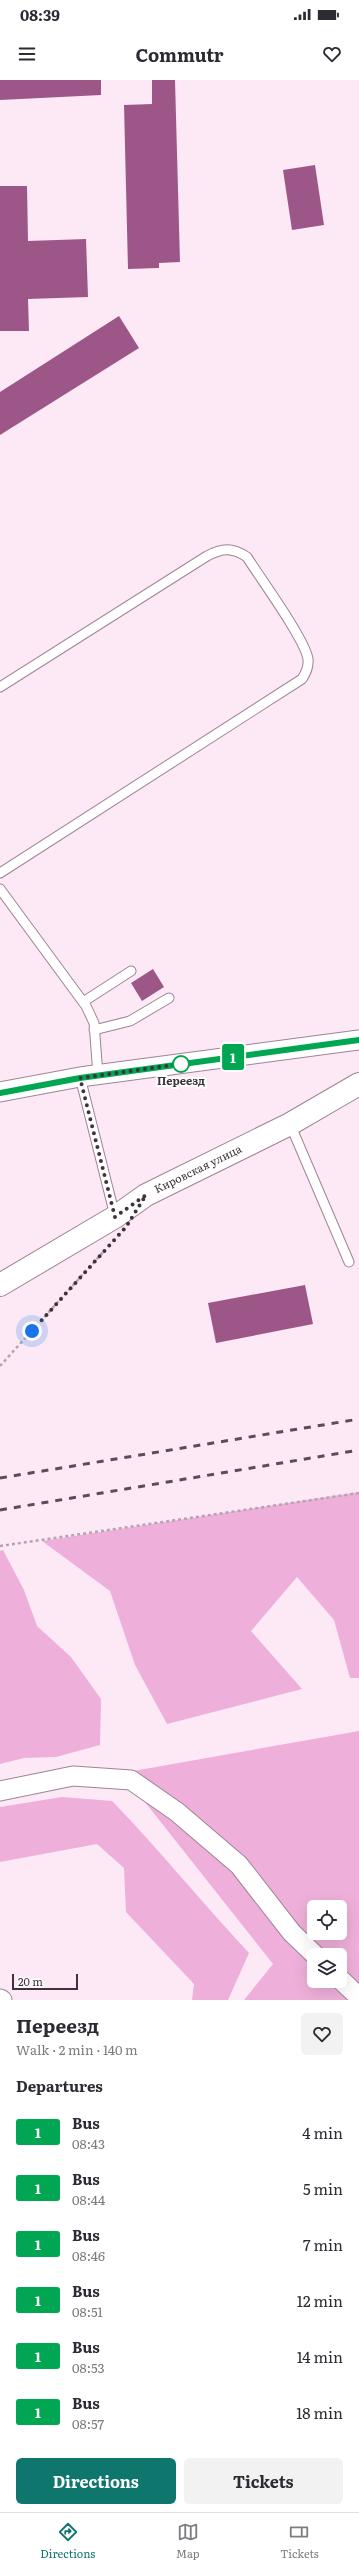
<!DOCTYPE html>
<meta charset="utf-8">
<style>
body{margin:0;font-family:Literata,serif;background:#f2f2f3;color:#2b2b33;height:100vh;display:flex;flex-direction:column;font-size:15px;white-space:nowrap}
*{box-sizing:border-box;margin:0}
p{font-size:13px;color:#7c7c81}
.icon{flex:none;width:22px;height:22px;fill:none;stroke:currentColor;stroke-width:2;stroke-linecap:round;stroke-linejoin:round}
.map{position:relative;height:1920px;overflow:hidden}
.drawer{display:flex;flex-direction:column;background:#fff;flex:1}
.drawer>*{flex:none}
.badge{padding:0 8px;border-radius:3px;font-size:14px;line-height:26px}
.fabs{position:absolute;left:307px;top:1820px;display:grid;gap:8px}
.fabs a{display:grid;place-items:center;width:40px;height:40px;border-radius:6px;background:#fff;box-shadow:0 4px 16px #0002;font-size:20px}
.scale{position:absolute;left:12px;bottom:10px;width:66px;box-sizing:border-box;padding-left:4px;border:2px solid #3f323a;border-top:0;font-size:11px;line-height:14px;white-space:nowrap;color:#3f323a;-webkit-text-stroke:3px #fff;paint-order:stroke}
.you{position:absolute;width:20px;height:20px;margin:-10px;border:3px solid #fff;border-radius:50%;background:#1a73e8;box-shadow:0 0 0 6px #1a73e833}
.map>.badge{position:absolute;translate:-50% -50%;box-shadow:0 0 0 2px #fff}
h2{padding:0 16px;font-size:15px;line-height:36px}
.round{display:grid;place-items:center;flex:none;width:42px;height:42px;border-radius:6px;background:#f2f2f3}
.overview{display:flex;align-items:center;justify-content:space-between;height:68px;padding:0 16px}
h1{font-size:19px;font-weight:700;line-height:30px}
.button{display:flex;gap:8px;margin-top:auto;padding:8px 16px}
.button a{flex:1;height:46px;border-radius:6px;background:#0f766e;color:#fff;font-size:16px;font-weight:700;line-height:46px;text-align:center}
.button a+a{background:#f2f2f3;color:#2b2b33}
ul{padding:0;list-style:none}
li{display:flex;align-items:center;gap:12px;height:56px;padding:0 16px}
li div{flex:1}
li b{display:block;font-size:15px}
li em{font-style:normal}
li .badge{min-width:44px;font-weight:700;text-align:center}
.status{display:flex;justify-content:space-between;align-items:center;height:28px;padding:0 20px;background:#fff;direction:ltr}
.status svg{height:11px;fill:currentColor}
header{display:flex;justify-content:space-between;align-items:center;height:52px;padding:0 16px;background:#fff;font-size:18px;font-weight:700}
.dock{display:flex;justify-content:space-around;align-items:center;height:56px;border-top:1px solid #e1e1e2;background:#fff;font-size:11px;color:#7c7c81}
.dock a{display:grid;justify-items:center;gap:2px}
.dock .on{color:#0f766e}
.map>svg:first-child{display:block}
</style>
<div class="status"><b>08:39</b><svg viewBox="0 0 49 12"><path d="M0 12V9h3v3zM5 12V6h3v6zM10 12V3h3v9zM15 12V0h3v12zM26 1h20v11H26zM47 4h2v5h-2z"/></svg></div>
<header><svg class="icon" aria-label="menu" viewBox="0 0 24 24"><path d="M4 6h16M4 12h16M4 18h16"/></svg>Commutr<svg class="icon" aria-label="heart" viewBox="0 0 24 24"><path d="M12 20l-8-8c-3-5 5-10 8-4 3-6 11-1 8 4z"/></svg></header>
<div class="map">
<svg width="359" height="1920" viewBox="0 0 359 1920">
<rect width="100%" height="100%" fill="#fce9f5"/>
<!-- green -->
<path fill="#eeb0da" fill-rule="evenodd" d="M359,1412v186h-9l-16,-58 -37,-43 -46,54 51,58 -135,35 -32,-59 -25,-74 -68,-50z
M3,1470l21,40 13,36 34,31 30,42 -1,46 -44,12 -32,1 -24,6v-213z
M359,1651v269h-115l29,-36 -151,-191zM314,1827h26v26h-26zM314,1875h26v26h-26z
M62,1717l50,4c48,49 90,102 137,152l-21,47h-36l2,-16 -68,-72 -2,-44 -27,-24 -97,18v-55z"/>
<!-- building -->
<path fill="#9c5788" d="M0,0h101v15l-101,5z
M152,0h23l5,182 -21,1v5l-31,1 -4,-164 28,-1z
M315,85l9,60 -32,5 -9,-60z
M0,106h27l1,55 58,-2 2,58 -60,2 1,32h-29z
M119,236l20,32 -139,87v-43z
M153,889l11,18 -22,14 -11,-18z
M305,1205l8,39 -97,19 -8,-40z"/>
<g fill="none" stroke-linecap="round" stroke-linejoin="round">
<!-- service casing -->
<g stroke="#a08396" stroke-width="11">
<path id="service" d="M0,607l207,-131c15,-8 25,-9 40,1 13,21 58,82 61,102 1,8 -2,14 -6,20l-302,194
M0,809l86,117 8,17 4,52
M83,922l48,-31
M94,950l36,-9 39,-23
M80,997l35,139
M290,1044l59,138"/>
</g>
<!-- minor casing -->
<g stroke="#a08396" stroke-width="21">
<path id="minor" d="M0,1012l80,-15 279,-37
M0,1711l73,-15 58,4 46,32 62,53 53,68 23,22
M340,1899l19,18
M0,1919l2,1"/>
</g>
<!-- secondary casing -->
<g stroke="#a08396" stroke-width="24">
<path id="secondary" d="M0,1205l115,-68 31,-22 144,-71 69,-40"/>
</g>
<!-- path -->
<path stroke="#b4a4ae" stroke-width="2.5" stroke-dasharray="3 3" stroke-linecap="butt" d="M0,1286l105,-116
M0,1466l359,-53"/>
<!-- service -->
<use href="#service" stroke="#fff" stroke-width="9"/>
<!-- minor -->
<use href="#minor" stroke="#fff" stroke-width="19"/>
<!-- secondary -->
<use href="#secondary" stroke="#fff" stroke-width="22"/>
<!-- rail -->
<path stroke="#5b4d56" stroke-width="3" stroke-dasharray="7 7" stroke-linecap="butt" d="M0,1398l359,-59
M0,1430l359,-60"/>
</g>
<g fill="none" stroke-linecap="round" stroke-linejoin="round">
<!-- line casing -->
<g stroke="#fff" stroke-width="9">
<path id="line" d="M0,1013l80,-15 279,-38"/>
</g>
<!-- line -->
<use href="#line" stroke="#00a651" stroke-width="6"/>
<!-- walk -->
<path stroke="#3f323a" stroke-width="4" stroke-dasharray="0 7.2" d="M32,1251l94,-104 20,-32 -31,22 -35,-139 101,-14"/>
</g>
<!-- markers -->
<circle fill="#fff" stroke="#00a651" stroke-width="2" cx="181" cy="984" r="8"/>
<g text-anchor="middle" stroke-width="4" stroke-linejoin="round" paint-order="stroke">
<!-- stop labels -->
<g font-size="11" font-weight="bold" fill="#3f323a" stroke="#fff">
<text x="181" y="1005">Переезд</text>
</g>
<!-- street labels -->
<g font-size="11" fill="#3f323a" stroke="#fff">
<text transform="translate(198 1089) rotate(-26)" y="4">Кировская улица</text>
</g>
</g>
</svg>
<div class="fabs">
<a><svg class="icon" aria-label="locate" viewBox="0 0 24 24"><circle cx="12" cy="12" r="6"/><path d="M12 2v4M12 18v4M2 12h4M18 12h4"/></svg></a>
<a><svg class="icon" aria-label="layers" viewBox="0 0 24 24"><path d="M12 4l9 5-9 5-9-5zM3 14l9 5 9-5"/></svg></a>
</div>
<div class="scale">20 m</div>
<div class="you" style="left:32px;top:1251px"></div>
<b class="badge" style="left:233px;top:977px;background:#00a651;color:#fff">1</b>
</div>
<section class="drawer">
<div class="overview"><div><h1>Переезд</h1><p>Walk · 2 min · 140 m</p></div><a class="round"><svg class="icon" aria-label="heart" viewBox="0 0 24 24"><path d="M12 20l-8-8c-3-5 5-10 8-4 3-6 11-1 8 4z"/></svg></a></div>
<h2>Departures</h2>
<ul>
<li><span class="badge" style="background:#00a651;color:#fff">1</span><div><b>Bus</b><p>08:43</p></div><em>4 min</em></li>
<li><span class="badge" style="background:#00a651;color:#fff">1</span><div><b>Bus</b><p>08:44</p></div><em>5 min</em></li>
<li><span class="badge" style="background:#00a651;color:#fff">1</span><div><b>Bus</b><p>08:46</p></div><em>7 min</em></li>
<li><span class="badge" style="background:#00a651;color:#fff">1</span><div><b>Bus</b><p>08:51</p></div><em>12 min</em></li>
<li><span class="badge" style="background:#00a651;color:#fff">1</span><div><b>Bus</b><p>08:53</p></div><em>14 min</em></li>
<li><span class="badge" style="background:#00a651;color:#fff">1</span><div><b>Bus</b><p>08:57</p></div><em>18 min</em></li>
</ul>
<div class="button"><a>Directions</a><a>Tickets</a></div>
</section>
<nav class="dock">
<a class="on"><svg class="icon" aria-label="directions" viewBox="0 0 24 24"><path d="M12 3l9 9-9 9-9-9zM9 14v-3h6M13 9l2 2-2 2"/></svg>Directions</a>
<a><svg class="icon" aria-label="map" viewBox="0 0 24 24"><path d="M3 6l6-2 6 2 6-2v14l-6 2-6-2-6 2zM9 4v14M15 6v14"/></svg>Map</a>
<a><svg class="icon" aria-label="tickets" viewBox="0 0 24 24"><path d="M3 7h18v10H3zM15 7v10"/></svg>Tickets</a>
</nav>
